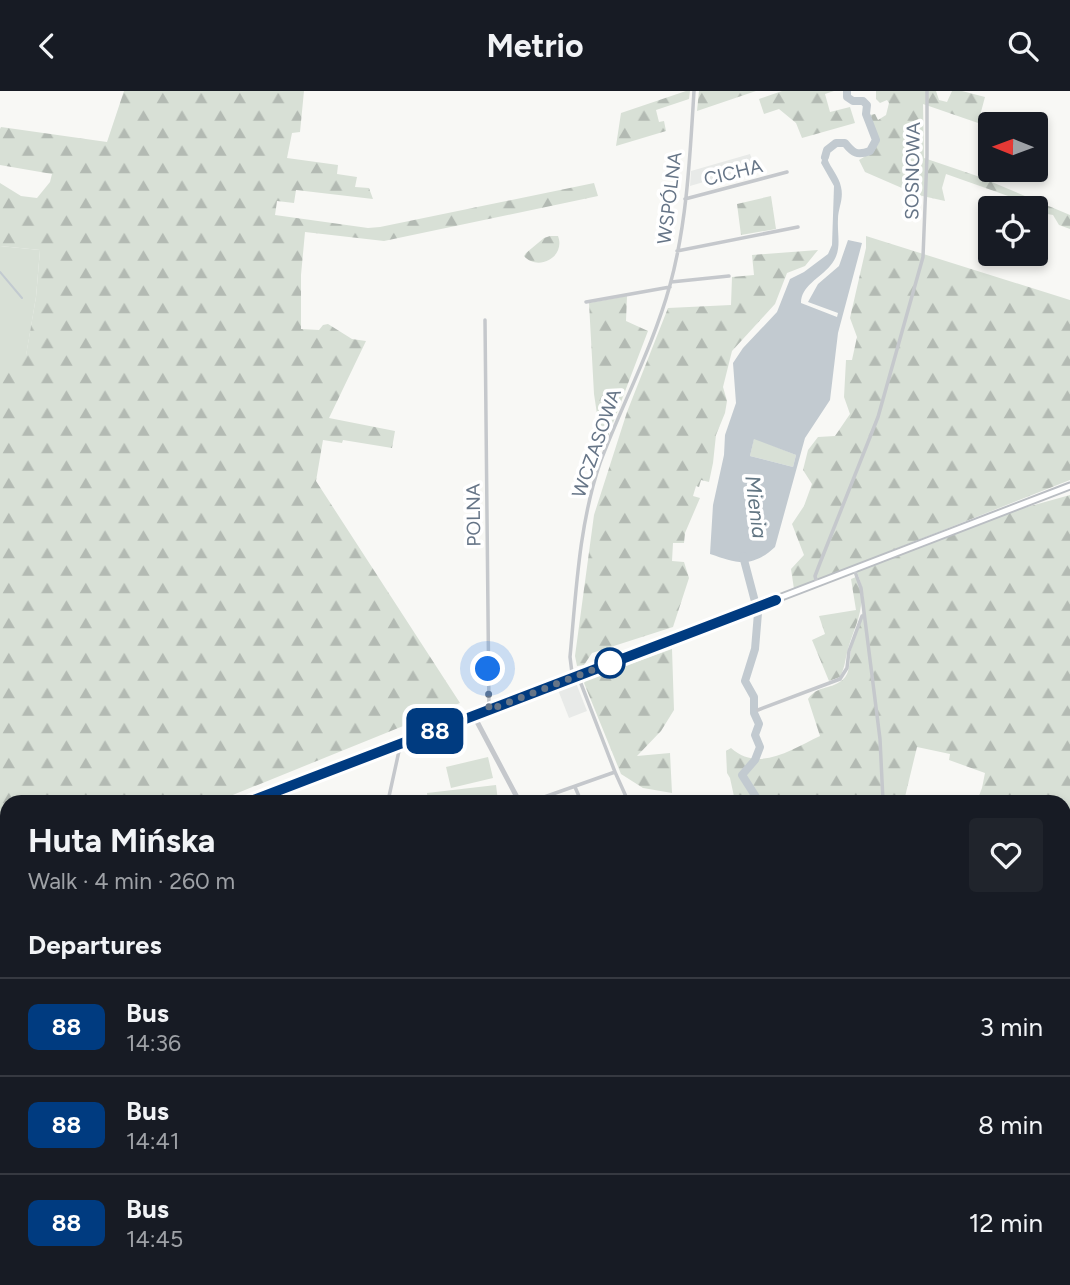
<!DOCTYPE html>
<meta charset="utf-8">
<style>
body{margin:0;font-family:Figtree,sans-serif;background:#20242c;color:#f1f3f6;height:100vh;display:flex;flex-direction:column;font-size:26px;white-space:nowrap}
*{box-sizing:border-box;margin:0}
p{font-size:23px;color:#9ea1a6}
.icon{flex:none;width:38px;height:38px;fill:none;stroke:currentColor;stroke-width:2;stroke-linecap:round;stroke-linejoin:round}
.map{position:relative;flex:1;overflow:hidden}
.panel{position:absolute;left:0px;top:704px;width:1071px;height:492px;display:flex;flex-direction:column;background:#171b24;border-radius:21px 21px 0 0;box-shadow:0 4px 10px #0003}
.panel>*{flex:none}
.badge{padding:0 14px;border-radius:10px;font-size:24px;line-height:46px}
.needle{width:46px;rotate:271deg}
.fabs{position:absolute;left:978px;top:21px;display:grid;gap:14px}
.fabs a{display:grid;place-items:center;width:70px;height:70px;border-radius:7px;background:#171b24;box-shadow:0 4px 10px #0003;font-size:35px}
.you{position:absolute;width:35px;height:35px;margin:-18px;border:5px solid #fff;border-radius:50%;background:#1a73e8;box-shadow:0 0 0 10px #1a73e833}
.map>.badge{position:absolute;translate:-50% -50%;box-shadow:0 0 0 4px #fff}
h2{padding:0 28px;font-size:26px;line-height:63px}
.round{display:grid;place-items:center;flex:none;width:74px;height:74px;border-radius:7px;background:#20242c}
.summary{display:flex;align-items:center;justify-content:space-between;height:119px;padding:0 28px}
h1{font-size:33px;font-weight:700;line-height:52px}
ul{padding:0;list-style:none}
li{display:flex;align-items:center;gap:21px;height:98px;padding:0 28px;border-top:2px solid #363941}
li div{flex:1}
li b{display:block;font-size:26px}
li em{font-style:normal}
li .badge{min-width:77px;font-weight:700;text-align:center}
header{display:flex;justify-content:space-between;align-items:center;height:91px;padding:0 28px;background:#171b24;font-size:32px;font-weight:700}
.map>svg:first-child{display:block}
</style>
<header><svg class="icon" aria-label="back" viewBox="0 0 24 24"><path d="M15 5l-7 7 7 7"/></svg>Metrio<svg class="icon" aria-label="search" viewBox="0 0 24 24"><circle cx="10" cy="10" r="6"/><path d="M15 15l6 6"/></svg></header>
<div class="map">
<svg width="1070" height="1194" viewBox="0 0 1070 1194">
<defs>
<pattern id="forest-firs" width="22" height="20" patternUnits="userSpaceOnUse" patternTransform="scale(1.75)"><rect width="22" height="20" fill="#d8e0d6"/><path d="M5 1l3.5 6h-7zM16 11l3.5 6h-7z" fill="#b3bab3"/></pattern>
</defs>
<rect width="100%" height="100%" fill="#f8f8f5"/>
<!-- built -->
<path fill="#e8eae8" d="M750,63l5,13 -65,19 1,-15z
M576,592l11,28 -18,7 -11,-28z"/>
<!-- green -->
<path fill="#d8e0d6" d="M0,155l40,4 -4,47 -10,59h-26z
M754,347l42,17 -3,12 -43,-11z
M488,666l5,21 -42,10 -5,-21z
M496,694l2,16h-70l-1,-8z"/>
<!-- forest -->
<path fill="url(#forest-firs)" d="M124,0h180l-4,41 -8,1 -5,25 51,7 -1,9 20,3 -2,10 14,1 4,11 -77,-9 -2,13 -17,-2 -2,14 93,13 12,-1 214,-44 4,13 -214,45 -79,-9 -4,43v54l18,1 4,-5 5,-1 24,15 14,2 -37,77 66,13 -3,17 -49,-8 -1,3 -19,-3 -7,41 144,222 -242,98h-211v54l-7,1v-500l26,-1 10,-58 4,-47 -40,-4v-63l21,13 16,2 13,-16 2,-8 -52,-9v-36l1,-2 106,15z
M686,0h4l-1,8 -33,11 3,12 5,-1 2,10 -50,15 5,-33z
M699,0h57l-59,20z
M782,0h52l-9,3 5,18 20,-5 5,16 -53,15 -6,-15 -17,-14 -15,5 -5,-15z
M876,0h60l3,9 8,2 5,-11h10l23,6 -7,26 -55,-19 1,54 56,19 90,38v14l-11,-4 -6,-10 -17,-3v-4h-5l-3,-5 -82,-29 -4,14 3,13 -27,-6 -53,-23 -6,-12 15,-9 5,-9 -9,-27 5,-1 3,6 8,-5 3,-12 -2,-3 -7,3 -4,-4z
M771,105l5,33 -35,6 -4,-31z
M550,145h8c8,21 -20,36 -34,20l2,-3 18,-15z
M866,145l204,64v180l-276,109 -3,-20 13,-14 -12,-31 12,-18 8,-22 -9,-14 5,-20 10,-13 17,-1 15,-22 -6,-17 2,-37h6l5,-23 -7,-19 16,-70z
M818,159l-13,16 -18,7 -12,31 -43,47 -9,36 4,14 -2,12 -9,22 -3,28 -4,19 -8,-2 -2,7 -3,-1 -3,10 7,2 -15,35 -1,10h-11l-1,18 12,1 5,16 -16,49 -81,26 -8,12 -7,1 -2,-10 19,-141 33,-103 41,-104 63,-3 1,-28 22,-2 -2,-20z
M627,205l-1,25 22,10 -40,105 -8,-2 -6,-40 -5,-91z
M1070,404v337l-6,-1v-30h-87l5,-13 3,-15 -36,-13 1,-6 -33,-7 -13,54h-169l-5,-23 -3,-5 -1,-22 5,-3c28,25 61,1 89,-12l-12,-37c10,-14 21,-9 33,-18 10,-6 8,-21 10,-31 10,-34 20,-44 5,-80l164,-61z
M856,486c13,27 -1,47 -8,72 -3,11 -3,18 -8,28l-11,4 -17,-41 13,-6 -6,-18 37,-6 -5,-31z
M672,558l2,61 -13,21 -24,25 33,-3 2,40 -29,-5 -22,-14 -37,-91 2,-3z
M7,782v170l-7,-38v-131z
M1064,1178l6,1v15h-141l1,-6h134z"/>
<!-- water -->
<path fill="#c2cad0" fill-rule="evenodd" d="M826,56l3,7 -2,4c4,11 12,18 14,29 3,12 -3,21 -3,32 -1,18 5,32 -8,47 -10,12 -29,20 -29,37l36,14 1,-4 -30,-11 10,-18 21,-18 9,-26 14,3 -24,90 -8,67 -25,38 -30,109c-24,22 -38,16 -65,7l3,-49 11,-50 1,-20 11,-32 -3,-40 10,-15 34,-36 13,-33 14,-7 24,-18 4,-9 2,-59 -13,-23zM754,348l42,16 -3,12 -43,-11z"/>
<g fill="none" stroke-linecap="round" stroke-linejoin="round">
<!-- stream -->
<path stroke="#c2cad0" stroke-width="2" d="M0,181l22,26
M0,900l7,-1"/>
<!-- river -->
<path stroke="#c2cad0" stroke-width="8" d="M825,66l2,-7 9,-7h9c8,10 12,13 25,8l6,-11 -10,-26 1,-9 -4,-4h-10l-6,-4v-6
M743,465l15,57 -3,36 -10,32 9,16v16l5,11 -4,11 5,12 -5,13 -13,15 14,22 -2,4
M747,1188l1,6"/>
<!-- secondary casing -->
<g stroke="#babec3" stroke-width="9">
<path id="secondary" d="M251,710l819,-315
M0,777l7,-1"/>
</g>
<!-- minor -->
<path stroke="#c5c8cc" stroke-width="3.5" d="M685,108l102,-27
M677,160l121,-24
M671,191l58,-6
M586,211l84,-15
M485,229l4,390
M854,478l7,19 19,151 3,62
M817,493l-2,-8 5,-13 58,-146 45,-160 4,-101v-65
M758,619l82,-31 7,-11 2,-17 13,-35
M615,681l13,29
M575,696l6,14
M388,710l11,-50 -1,-5
M533,710l82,-29 -35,-91 -8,-8 -2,-16c6,-64 9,-133 30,-194 22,-59 53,-116 70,-178 17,-62 20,-129 24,-194
M0,964l7,2
M40,1188v6
M833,1188l2,6
M0,1191l29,3
M294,1194v-6
M570,1194l1,-6
M643,1194l1,-6"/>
<!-- tertiary -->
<path stroke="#c5c8cc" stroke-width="5" d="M474,625l45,85
M846,1188l10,6"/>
<!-- secondary -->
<use href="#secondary" stroke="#fff" stroke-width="5"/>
</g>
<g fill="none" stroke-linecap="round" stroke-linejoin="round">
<!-- line casing -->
<g stroke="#fff" stroke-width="16">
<path id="line" d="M251,710l525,-201"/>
</g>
<!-- line -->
<use href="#line" stroke="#003b80" stroke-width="10"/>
<!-- walk -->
<path stroke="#667587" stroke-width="7" stroke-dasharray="0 12.6" d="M488,578l1,41 124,-48 -3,1"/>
</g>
<!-- markers -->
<circle fill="#fff" stroke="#003b80" stroke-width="3.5" cx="610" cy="572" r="14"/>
<g text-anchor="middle" stroke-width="7" stroke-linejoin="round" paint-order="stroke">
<!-- street labels -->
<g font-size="19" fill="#667587" stroke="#fff">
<text transform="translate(912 80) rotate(-89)" y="7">SOSNOWA</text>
<text transform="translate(733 81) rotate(-14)" y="7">CICHA</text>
<text transform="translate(669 107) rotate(-83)" y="7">WSPÓLNA</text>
<text transform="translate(596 352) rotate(-71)" y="7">WCZASOWA</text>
<text transform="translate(473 424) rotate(-91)" y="7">POLNA</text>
</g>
<!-- water labels -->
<g font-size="21" font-style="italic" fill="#627683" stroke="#fff">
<text transform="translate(756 416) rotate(83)" y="7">Mienia</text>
</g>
</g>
</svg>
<div class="fabs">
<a><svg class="needle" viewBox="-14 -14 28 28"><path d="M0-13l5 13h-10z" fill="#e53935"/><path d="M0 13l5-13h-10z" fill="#9ea1a6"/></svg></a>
<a><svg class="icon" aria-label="locate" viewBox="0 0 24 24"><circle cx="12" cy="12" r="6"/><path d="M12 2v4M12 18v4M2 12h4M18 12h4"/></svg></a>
</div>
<div class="you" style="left:488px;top:578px"></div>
<b class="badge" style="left:435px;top:640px;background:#003b80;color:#fff">88</b>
<section class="panel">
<div class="summary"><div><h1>Huta Mińska</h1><p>Walk · 4 min · 260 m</p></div><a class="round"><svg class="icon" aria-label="heart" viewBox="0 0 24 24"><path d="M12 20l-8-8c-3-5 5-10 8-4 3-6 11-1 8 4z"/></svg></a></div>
<h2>Departures</h2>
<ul>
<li><span class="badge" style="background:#003b80;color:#fff">88</span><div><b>Bus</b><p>14:36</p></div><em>3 min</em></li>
<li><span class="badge" style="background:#003b80;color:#fff">88</span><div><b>Bus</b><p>14:41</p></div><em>8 min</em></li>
<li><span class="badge" style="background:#003b80;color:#fff">88</span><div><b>Bus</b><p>14:45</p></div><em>12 min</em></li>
</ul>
</section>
</div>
